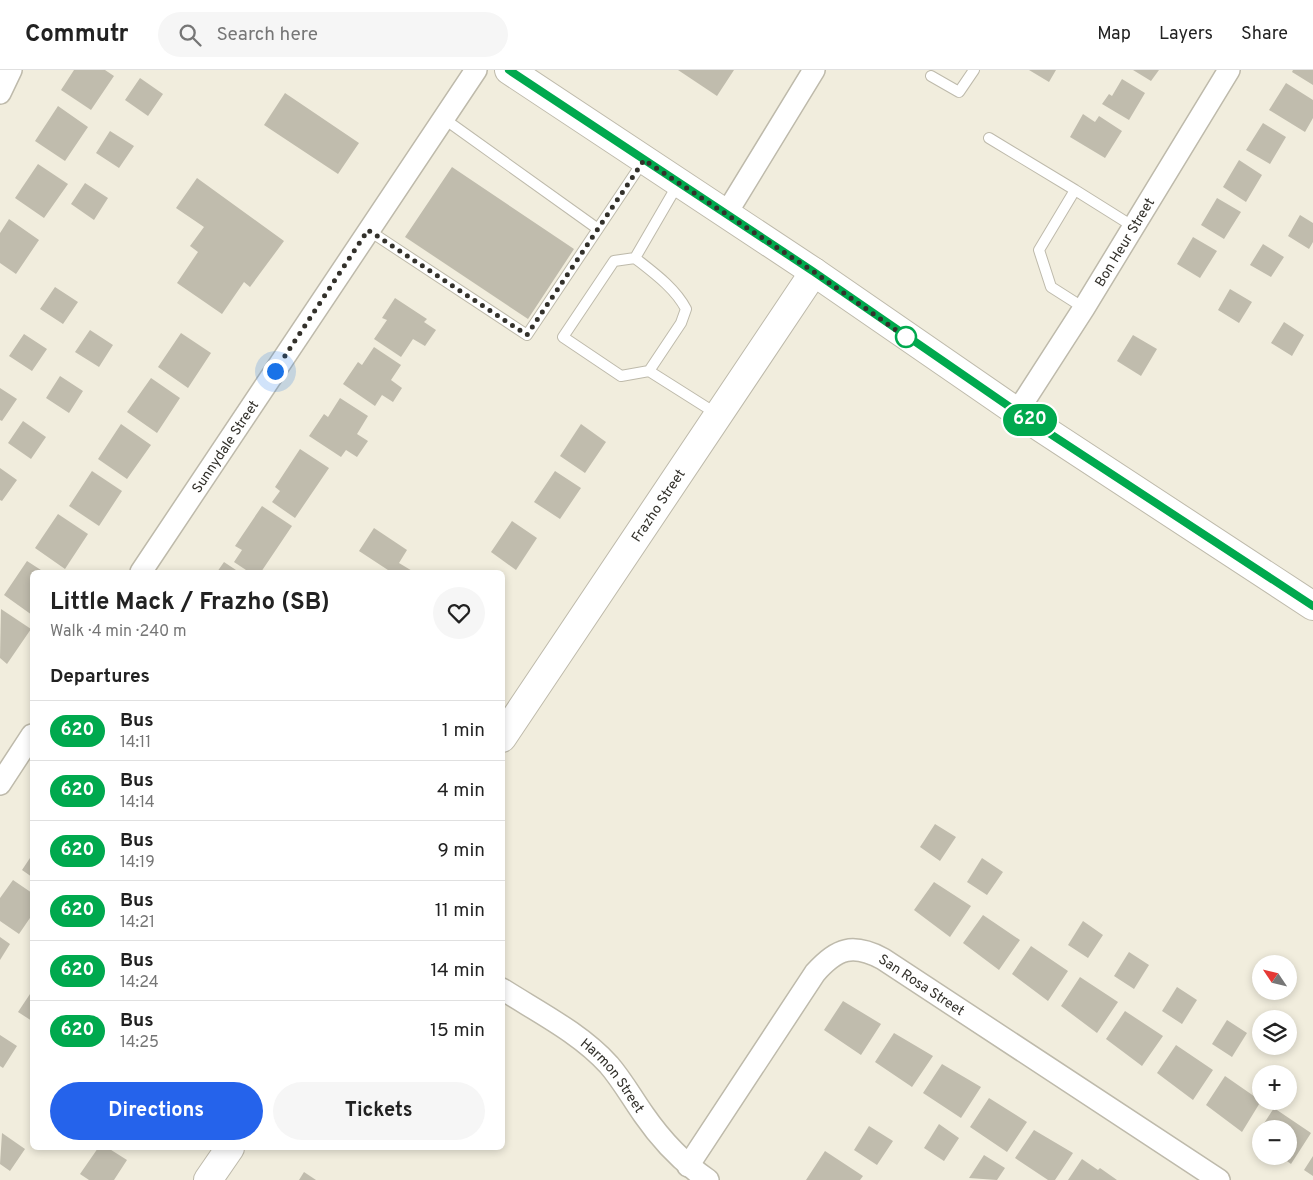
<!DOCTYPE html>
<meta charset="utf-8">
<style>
body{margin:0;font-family:Overpass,sans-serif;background:#f6f6f6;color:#222;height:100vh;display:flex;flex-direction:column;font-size:19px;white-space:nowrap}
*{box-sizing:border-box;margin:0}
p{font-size:16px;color:#767676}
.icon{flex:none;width:28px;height:28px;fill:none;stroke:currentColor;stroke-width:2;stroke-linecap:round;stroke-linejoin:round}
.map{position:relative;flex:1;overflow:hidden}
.drawer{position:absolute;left:30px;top:500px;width:475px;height:580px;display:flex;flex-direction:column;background:#fff;border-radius:8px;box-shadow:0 2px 8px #0003}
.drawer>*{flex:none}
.badge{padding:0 10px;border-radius:16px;font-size:18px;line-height:32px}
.needle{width:32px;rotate:305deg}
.buttons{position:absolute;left:1252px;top:885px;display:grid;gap:10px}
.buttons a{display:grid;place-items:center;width:45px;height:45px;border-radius:50%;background:#fff;box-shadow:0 2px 8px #0003;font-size:25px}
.you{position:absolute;width:25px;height:25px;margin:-12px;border:4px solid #fff;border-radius:50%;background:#1a73e8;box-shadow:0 0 0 8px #1a73e833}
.map>.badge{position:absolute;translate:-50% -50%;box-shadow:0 0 0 2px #fff}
h2{padding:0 20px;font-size:19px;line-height:45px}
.round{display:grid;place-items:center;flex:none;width:52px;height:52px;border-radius:26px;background:#f6f6f6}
.head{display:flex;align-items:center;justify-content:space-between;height:85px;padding:0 20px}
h1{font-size:24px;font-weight:700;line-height:38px}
.cta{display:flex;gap:10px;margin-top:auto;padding:10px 20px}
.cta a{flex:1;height:58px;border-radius:30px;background:#2563eb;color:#fff;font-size:20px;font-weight:700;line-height:58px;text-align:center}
.cta a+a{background:#f6f6f6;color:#222}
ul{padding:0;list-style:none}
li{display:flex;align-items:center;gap:15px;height:60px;padding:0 20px;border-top:1px solid #e0e0e0}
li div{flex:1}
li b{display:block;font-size:19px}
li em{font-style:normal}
li .badge{min-width:55px;font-weight:700;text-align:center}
header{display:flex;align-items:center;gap:30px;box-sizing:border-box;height:70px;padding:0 25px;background:#fff;border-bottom:1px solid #e0e0e0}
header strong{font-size:24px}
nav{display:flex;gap:28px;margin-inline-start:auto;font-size:18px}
.search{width:350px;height:45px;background:#f6f6f6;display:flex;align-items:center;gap:12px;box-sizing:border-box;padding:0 18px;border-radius:28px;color:#767676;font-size:19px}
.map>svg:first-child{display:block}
</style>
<header>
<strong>Commutr</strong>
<div class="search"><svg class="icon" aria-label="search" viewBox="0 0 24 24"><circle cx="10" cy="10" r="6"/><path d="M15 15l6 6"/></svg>Search here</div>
<nav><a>Map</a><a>Layers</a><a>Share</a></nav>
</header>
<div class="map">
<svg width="1313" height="1110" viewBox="0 0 1313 1110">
<rect width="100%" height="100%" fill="#f1eddd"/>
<!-- building -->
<path fill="#c0bcad" d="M74,0h31l9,6 -23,34 -30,-20z
M678,0h56l-17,26z
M1029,0h27l-7,12z
M1133,0h26l-8,11z
M1293,0h20v15l-21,-13z
M140,8l23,16 -15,22 -23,-16z
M1122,9l23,14 -16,27 -27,-16 7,-10 3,2z
M1286,13l27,17v18l-8,14 -36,-22z
M285,23l74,50 -21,31 -74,-49z
M58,36l30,21 -23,34 -30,-20z
M1083,44l12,8 4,-6 23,15 -17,27 -35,-21z
M1263,53l23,14 -16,27 -24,-14z
M110,61l24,15 -15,22 -23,-15z
M1239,90l23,15 -16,27 -23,-15z
M38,94l30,20 -24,34 -29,-20z
M452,97l122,82 -46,70 -123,-82z
M197,108l87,63 -34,46 -6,-5 -22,32 -45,-31 21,-31 -8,-6 14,-19 -28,-19z
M85,113l23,15 -14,22 -23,-16z
M1217,128l24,14 -17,27 -23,-14z
M1300,145l13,8v19l-4,7 -21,-13z
M9,149l30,21 -23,34 -16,-11v-30z
M1193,167l24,14 -17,27 -23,-14z
M1263,174l21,13 -13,20 -21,-12z
M55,217l23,15 -15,22 -23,-15z
M1230,219l22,13 -13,21 -21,-13z
M395,228l32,21 -3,3 12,8 -11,16 -12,-7 -12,18 -27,-18 13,-19 -5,-2z
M1284,252l20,13 -12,21 -21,-13z
M90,260l23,15 -14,22 -24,-15z
M181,263l30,20 -23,35 -30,-21z
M24,264l23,15 -15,22 -23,-15z
M1133,265l24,14 -16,27 -24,-15z
M374,277l27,18 -10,15 11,8 -9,14 -11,-7 -7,11 -32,-22 15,-22 4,3z
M60,306l23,15 -14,22 -23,-15z
M151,308l29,20 -23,35 -30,-21z
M0,318l17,11 -15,22 -2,-1z
M340,328l28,18 -11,18 11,7 -11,16 -11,-7 -5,7 -32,-21 15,-22 4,3z
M23,351l23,16 -15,22 -23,-16z
M121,354l30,21 -24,34 -29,-20z
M581,354l25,18 -21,31 -25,-17z
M300,379l29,19 -34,50 -23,-16 8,-11 -5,-4z
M0,398l17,12 -15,21 -2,-1z
M92,401l30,20 -23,35 -30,-20z
M555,401l26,17 -21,31 -26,-17z
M262,436l30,20 -31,46h-12l-15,-10 8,-12 -7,-4z
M58,444l30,20 -23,35 -30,-21z
M512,451l25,17 -21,32 -25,-18z
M374,458l33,22 -8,13 15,9h-23l-32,-21z
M27,491l17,11h-12v43l-28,-20z
M224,492l15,10h-22z
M1,539l30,20 -24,35 -7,-6z
M935,754l21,13 -16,24 -20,-14z
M32,785v22l-10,-7z
M982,788l21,14 -16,23 -20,-13z
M13,810l19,13v22l-13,19 -19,-13v-23z
M934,812l37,24 -21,31 -36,-27z
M983,845l37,25 -21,30 -36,-27z
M1083,851l20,14 -15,23 -20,-13z
M0,867l10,7 -10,16z
M1031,876l37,25 -20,30 -36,-27z
M1129,882l20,13 -15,24 -20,-13z
M1080,907l38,25 -21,31 -36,-27z
M1177,917l20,13 -15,24 -20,-13z
M32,921v30l-14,-9z
M843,931l38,23 -20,31 -37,-25z
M1125,941l38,25 -21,30 -36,-27z
M1227,950l20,13 -15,24 -20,-13z
M894,963l39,23 -21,31 -37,-25z
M0,965l17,11 -14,22 -3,-2z
M1176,975l37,25 -20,30 -36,-27z
M942,994l39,23 -20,31 -38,-25z
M1225,1006l36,25 -19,31 -36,-27z
M989,1028l38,24 -20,30 -37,-25z
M1274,1038l37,25 -20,31 -11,-8h9v-27h-28v12l-6,-4z
M939,1054l20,14 -15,23 -20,-13z
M869,1056l24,15 -16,24 -23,-15z
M1034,1060l39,23 -18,27h-7l-33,-22z
M2,1063l23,16 -15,22 -10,-7z
M98,1078h10l19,12 -13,20h-25l-9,-6z
M825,1081l38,25 -3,4h-54z
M984,1085l21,13 -8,12 -28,-2z
M1313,1086v20l-9,-6z
M1082,1089l16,11 2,-2 17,12h-49z
M304,1102l12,8h-17z"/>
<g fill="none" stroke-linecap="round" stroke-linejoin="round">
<!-- lane casing -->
<g stroke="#bebaab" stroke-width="12">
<path id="lane" d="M931,6l28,16 15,-22
M443,48l155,111
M989,68l86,52
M678,114l-43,74c19,15 40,30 51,51l-5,14 -32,48 68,43
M368,160l159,105 117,-175
M635,188l-21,3 -51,76 58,39 28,-5
M1084,238l-33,-21 -12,-37 36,-60 59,37"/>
</g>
<!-- street casing -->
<g stroke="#bebaab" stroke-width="24">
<g id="street">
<path d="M0,23l11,-23"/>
<path d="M726,144l88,-144"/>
<path id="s1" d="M1017,342l67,-104 145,-238"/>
<path id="s2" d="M141,502l335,-502"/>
<path d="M0,714l32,-49"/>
<path id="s3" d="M502,919c36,23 78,44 107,76 13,15 23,33 35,50 18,26 38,47 64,65"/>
<path id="s4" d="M688,1096l127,-193c22,-25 38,-30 68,-14l336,221"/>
</g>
</g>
<!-- secondary casing -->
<g stroke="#bebaab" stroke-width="30">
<g id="secondary">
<path d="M509,0l305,202 203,140 296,194"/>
<path id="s5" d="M502,668l312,-466"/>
<path d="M208,1110l22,-32"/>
</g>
</g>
<!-- lane -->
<use href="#lane" stroke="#fff" stroke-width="10"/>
<!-- street -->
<use href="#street" stroke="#fff" stroke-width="21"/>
<!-- secondary -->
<use href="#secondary" stroke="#fff" stroke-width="28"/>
</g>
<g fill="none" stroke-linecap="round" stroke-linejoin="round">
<!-- line casing -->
<g stroke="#fff" stroke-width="11">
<path id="line" d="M509,0l305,202 203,140 296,194"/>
</g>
<!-- line -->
<use href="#line" stroke="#00a94e" stroke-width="8"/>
<!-- walk -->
<path stroke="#33312b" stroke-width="5" stroke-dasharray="0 9" d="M275,301l93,-141 159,105 117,-175 170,112 92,65"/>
</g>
<!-- markers -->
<circle fill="#fff" stroke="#00a94e" stroke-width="2.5" cx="906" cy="267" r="10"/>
<g text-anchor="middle" stroke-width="4.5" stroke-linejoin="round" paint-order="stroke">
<!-- street labels -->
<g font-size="14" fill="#33312b" stroke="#f1eddd">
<text dy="5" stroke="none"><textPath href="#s1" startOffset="201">Bon Heur Street</textPath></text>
<text dy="5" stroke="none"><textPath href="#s2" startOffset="151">Sunnydale Street</textPath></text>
<text dy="5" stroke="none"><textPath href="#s5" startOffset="280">Frazho Street</textPath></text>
<text dy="5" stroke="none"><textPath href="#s4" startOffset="355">San Rosa Street</textPath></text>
<text dy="5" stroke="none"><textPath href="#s3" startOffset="142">Harmon Street</textPath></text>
</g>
</g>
</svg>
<div class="buttons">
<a><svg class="needle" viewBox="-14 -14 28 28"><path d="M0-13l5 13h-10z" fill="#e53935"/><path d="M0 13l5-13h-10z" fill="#767676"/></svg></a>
<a><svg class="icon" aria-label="layers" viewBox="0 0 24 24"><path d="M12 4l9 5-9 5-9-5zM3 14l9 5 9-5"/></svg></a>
<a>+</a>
<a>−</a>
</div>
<div class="you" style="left:275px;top:301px"></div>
<b class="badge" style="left:1030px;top:350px;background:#00a94e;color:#fff">620</b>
<section class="drawer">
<div class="head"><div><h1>Little Mack / Frazho (SB)</h1><p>Walk · 4 min · 240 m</p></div><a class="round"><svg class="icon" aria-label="heart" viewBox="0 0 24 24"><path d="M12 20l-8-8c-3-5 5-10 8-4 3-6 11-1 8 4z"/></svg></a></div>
<h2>Departures</h2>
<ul>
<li><span class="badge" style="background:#00a94e;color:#fff">620</span><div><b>Bus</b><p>14:11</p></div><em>1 min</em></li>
<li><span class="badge" style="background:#00a94e;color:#fff">620</span><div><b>Bus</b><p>14:14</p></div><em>4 min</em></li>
<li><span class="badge" style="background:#00a94e;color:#fff">620</span><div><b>Bus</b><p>14:19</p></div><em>9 min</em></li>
<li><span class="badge" style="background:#00a94e;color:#fff">620</span><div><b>Bus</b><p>14:21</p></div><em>11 min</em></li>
<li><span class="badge" style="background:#00a94e;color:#fff">620</span><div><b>Bus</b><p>14:24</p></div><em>14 min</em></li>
<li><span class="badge" style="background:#00a94e;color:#fff">620</span><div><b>Bus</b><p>14:25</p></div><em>15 min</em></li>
</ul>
<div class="cta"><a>Directions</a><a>Tickets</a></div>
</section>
</div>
